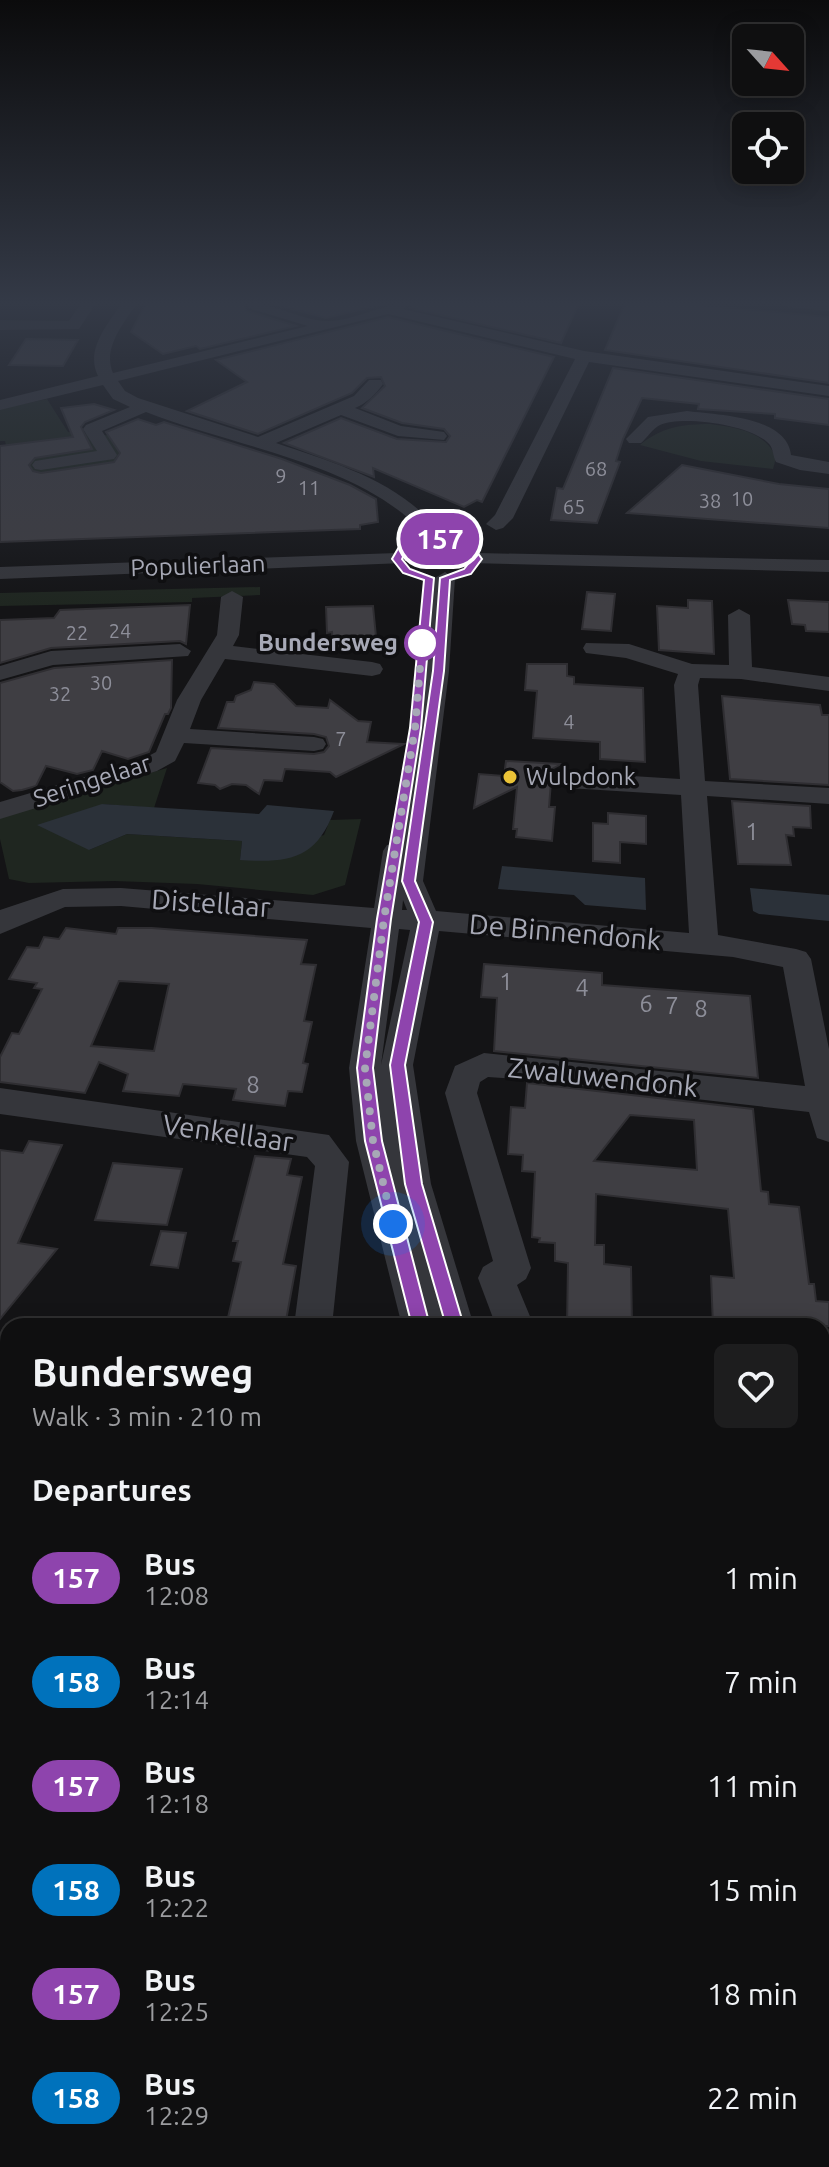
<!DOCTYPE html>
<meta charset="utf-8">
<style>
body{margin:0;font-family:Ubuntu,sans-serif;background:#1d1d1e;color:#f1f3f6;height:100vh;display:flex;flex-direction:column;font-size:30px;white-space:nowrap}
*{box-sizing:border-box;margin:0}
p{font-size:26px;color:#9b9c9f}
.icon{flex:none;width:44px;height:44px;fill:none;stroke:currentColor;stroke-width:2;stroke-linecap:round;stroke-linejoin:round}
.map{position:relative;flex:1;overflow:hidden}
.sheet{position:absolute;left:0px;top:1318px;width:830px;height:850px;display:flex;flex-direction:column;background:#0f0f10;border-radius:24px 24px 0 0;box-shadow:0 4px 20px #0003,0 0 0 2px #2f2f30}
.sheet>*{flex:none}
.badge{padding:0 16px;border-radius:26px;font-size:28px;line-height:52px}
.needle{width:52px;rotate:117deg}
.fabs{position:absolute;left:732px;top:24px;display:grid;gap:16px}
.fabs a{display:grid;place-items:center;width:72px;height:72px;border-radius:12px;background:#0f0f10;box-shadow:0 4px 20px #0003,0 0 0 2px #2f2f30;font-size:40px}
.you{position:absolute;width:40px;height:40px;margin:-20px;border:6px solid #fff;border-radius:50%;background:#1a73e8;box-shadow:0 0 0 12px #1a73e833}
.map>.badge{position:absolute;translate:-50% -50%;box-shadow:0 0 0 4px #fff}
h2{padding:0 32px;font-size:30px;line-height:72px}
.round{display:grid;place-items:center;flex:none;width:84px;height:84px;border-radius:12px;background:#1d1d1e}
.overview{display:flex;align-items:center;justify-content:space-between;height:136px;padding:0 32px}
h1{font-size:38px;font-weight:600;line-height:60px}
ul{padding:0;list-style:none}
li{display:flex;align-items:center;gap:24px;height:104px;padding:0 32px}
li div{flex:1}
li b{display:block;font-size:30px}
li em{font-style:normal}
li .badge{min-width:88px;font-weight:700;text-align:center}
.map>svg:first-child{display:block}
</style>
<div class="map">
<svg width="829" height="2167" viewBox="0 0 829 2167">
<rect width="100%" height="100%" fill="#141416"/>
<!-- green -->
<path fill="#1f2620" d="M47,399l21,33 50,4 33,61 -134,-5 -12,-51h-5v-32z
M710,424c25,3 57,8 66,34l-3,11 -72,-8 -61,-16c21,-18 43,-21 70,-21z
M437,550l19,3 4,10 -20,7 -17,-5 -1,-9z
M260,587v8l-68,3v4l-192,4v-13z
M167,768l-13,40 -52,-4 -13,46 38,-16 115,7 -2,19 84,-25 6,-15 31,-1 -16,66 -32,10 -116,-11 -83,-3 -85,2 -20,-4 -9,-40v-22z
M822,1580h7v587h-169l-8,-7h170z"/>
<!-- water -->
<path fill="#2b3139" d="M102,804l157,10 8,-9 67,6c-18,49 -46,52 -94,49l2,-19 -115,-7 -38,16 -52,-25z
M502,866l143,12 1,32 -61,-5 -11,-10 -76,-6z
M750,888l79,7v26l-70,-7 -6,-3z"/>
<!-- building -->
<path fill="#3f3e43" stroke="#2f2e32" stroke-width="2" fill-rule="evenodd" d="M146,303h98l3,8 49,15 -96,23 -4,-3 -33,8 -32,-22z
M270,303h118l-62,15z
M415,303h164l-18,40 -151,-35z
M625,303h52l152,14v66l-224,-33z
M388,317l166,40 -72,145 -5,-2 -13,7 -91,-39 1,9 -90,-34 57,-25 56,21 49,3 4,-6 -6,-7 -42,-6 -40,-15 23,-22 -4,-9 -14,1 -15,15 -94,41 -71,-23 60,-29 -31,-22z
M26,339l52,1 -15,26 -54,-1z
M613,368l216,31v26l-54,-7v-4l-77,-5 1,-5 -57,-6 -19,41 -7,22 4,1 -23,61 -46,-3 6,-32 6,1z
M94,404l20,6 -29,12 -4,5 11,22 -57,9 -6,7 4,6 8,2 73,-11 6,-9 -14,-21 32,-13 18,6 8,-3 118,37 68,26 26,14 2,23 -18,3v4l-360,13v-96l73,-9 -12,-29z
M682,465l97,19 50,5v39l-202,-15z
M587,592l28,2 -4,37 -29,-2z
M688,600l24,1 2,53 -55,-4 -2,-44 31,2z
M788,600l41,2v30l-23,-1 -1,-6 -13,-1z
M190,605l-4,39 -6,-3 -129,7 -51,15v-43l54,-2 6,-8z
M373,606l4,41 -44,2 -1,-17 -5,1 -1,-26z
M172,660l-1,48 -3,6h-3l-16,38 -21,7 -26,-8 -9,19 -16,4 -31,-8 -10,20 -14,4 -9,1 -13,-9v-99l54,-15z
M527,664h40v12l7,1v7l69,4 2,74 -45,-3v-17l-67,-4 4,-47 -12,-1z
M254,682l20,2 22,22 32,2 2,-8 28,21 13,1 -4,20 37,2 -68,33 -6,-5 -45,-3 -3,12 -18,-1 -5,14 -13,-9 -14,-1 -12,5 -5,-4 -17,-2 13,-35 103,6 10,-2 5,-6 -3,-9 -12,-3 -96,-6 9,-26h7l2,-6 15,-6z
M722,696l98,9 2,10h7v70l-99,-6z
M506,761l55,3 -9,5 -3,38h6l-3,34 -36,-4 1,-8h-4l4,-42 -43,21 5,-34 25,2z
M732,801l78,5 1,22 -18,-1 1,9 -8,-1 5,30 -53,-1z
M608,813l38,3v28l-26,-2v21l-27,-2v-38l15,1z
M66,928l50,6 2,-6h34l155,12 -6,24 15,1 -12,56 8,1 -9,41 5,1 -6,28 -14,-1 -3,15 -52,-6 3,-11 -53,-5 -4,12 -56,-5 5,-17 -29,-12 -14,31 -85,-11v-25l12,-24 7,1 23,-45 -8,-1 3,-5 -28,-4 18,-32 12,1 5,-11 15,2zM119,981l50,3 -15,67 -63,-5z
M484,964l118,9v12l148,11 8,82 -264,-27 3,-53 -16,-1z
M527,1083l226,26 8,82 7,1 1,12 30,3 10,77h5l2,17 13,1v24h-116l-2,-50 23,2 -6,-69 -132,-15 -1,51h9v19l27,3 1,59h-65l1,-63 -13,-2v-18l-16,-1 1,-4 -8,-1 3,-65 -13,-1 1,-16 -15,-1 3,-47 14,1zM630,1115l64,5 3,50 -103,-9z
M29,1141l33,4 -44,98 39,6 -57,70v-169l23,3z
M255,1156l36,3 -4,16 15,2 -19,87 13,2 -11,60h-59l15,-64 -8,-1 5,-20h-5z
M113,1163l69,6 -15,56 -72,-5z
M161,1231l25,2 -8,35 -27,-3z"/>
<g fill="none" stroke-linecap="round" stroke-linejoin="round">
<!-- minor -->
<path fill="#35363b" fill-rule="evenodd" d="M81,303h15l-17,26 -79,1v-10l69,1z
M122,303h15c-13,20 -35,45 -24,70l195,-47 -60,-18 -1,-5c28,0 55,18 79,18 27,1 56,-18 86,-18l-9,6 181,42 245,35v10l-240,-34 -76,156 -10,10 -7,2 -10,-6 9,-9 80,-156 -187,-45 -270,67 7,10 13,7 120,39 96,-41 15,-16h12l2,4c-8,11 -16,19 -28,24l46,18 43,6 3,4 -3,4 -46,-4 -57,-21 -65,28c62,21 130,40 169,96l-3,4h-14c-6,-8 -11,-18 -19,-24 -65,-58 -183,-75 -263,-107l-44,19 15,24 -3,4 -73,11 -6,-1 -3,-4 3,-4 62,-10 -14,-22 3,-4 44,-18 -17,-8 -10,-14 -103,25v-10l98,-24c-13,-26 9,-51 24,-73z
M781,303h48v8l-41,-4z
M687,411c30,4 100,5 104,44l38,7v12l-29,-4 -24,-8c-3,-6 -3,-13 -6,-17 -16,-20 -88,-30 -110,-20 -7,3 -13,13 -19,18h-12l-3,-4 22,-22z
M397,553l10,6 -3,4 -404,16v-12z
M477,553l352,7v12l-359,-9 -3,-4z
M445,572l10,6 -6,93 -26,210 13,30 253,22 -8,-138 -113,-7 -9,-3 -4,-5 4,-5 9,-3 112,7 -6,-94 4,-11 -52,-16 -40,-5 -3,-5 3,-5 43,1 63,20 37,1 -1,-50 11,-6 11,6 2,52 77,10v14l-88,-12 -41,-1 -2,7 7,96 124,7v16l-122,-8 11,139 78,14 10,3 5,7 18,90v93l-12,-4 -8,-26 -280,-32 -41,-3 -8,5 -3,11 54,175 -5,11 -9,6 17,41h-38l-18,-48 5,-11 10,-6 -48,-168 10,-27 29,-13 321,33 -22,-119 -50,-10 -294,-26 -26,134 18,119 43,142h-72l-46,-185 -7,-73 22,-140 -250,-22 -56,1 -65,27v-24l63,-21 58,-1 253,20 9,-57 4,-6 14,-1 26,-173 8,-93zM403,900l4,10h-5zM399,929l11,1 -29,135z
M232,591l11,6 -4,38 -6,11 139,16 8,2 3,5 -3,5 -8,2 -147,-17 -24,41 -11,29 124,8 9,2 3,5 -3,5 -9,2 -130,-8 -9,18 -18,10 -157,48v-17l139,-41 17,-9 21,-52 40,-65 4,-38z
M180,644l11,7 -3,5 -135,9 -53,15v-14l51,-15z
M0,1088l329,47 20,27 -17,164h-38l21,-160 -8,-9 -307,-43z
M822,1392l7,1v38l-7,-1z
M0,1852l8,3v50l-8,-3z
M48,2160h56l-3,7h-56z
M381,2160h56l-3,7h-56z
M444,2160h56l-3,7h-56z
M574,2160h60l3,7h-60z"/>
</g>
<!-- sky -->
<linearGradient id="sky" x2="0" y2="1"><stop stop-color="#0b0b0c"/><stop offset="0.5" stop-color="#343a47"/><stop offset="1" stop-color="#343a47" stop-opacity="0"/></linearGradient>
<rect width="829" height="607" fill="url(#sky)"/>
<!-- line -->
<path fill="#8e44ad" stroke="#fff" stroke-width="2" d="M435,536l37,9 10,14 -11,15 -21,6 -6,91 -29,210 18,41 -28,143 17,119 42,142 -2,6 -7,2 -6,-2 -3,-6 -41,-142 -15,-119 29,-143 -17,-41 31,-210 7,-93 24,-9 8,-10 -7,-10 -30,-7 -28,7 -5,10 8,10 24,9 -13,150 -30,191 -18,149 9,73 48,185 -2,6 -7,2 -6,-2 -3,-6 -47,-185 -8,-73 20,-149 33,-191 14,-148 -21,-7 -11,-14 8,-14z"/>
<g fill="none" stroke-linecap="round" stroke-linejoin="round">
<!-- walk -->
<path stroke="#a7a9b6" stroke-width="8" stroke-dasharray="0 14.4" d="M393,1224l-20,-83 -8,-73 19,-149 31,-191 7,-85"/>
</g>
<!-- markers -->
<circle fill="#fff" stroke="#8e44ad" stroke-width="4" cx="422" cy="643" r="16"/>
<circle fill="#ebc337" stroke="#0f0f11" stroke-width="3" cx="510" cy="777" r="8"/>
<g text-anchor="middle" stroke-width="7" stroke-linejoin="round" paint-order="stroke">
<!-- far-number labels -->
<g font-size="20" fill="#8d8e99">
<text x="596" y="476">68</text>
<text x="281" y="483">9</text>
<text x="309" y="495">11</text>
<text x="742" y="506">10</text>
<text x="710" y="508">38</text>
<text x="574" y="514">65</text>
<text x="120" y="638">24</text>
<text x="77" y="640">22</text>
<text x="101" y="690">30</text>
<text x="60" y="701">32</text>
<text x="569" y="729">4</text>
<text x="341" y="746">7</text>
</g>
<!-- far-street labels -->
<g font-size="24" fill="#a7a9b6" stroke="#0f0f11">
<text transform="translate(198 566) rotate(-2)" y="8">Populierlaan</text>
<text transform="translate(92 781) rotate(-18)" y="8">Seringelaar</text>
</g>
<!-- far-stop labels -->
<g font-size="24" font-weight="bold" fill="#a7a9b6" stroke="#0f0f11" text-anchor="end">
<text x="398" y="651">Bundersweg</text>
</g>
<!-- far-poi labels -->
<g font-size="24" fill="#a7a9b6" stroke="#0f0f11" text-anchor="start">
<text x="526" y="785">Wulpdonk</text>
</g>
<!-- number labels -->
<g font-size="24" fill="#8d8e99">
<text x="752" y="840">1</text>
<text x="506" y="990">1</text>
<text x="582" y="996">4</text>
<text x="646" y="1012">6</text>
<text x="672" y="1014">7</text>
<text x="701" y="1017">8</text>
<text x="253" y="1093">8</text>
</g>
<!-- street labels -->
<g font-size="28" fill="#a7a9b6" stroke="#0f0f11">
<text transform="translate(211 903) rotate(4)" y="10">Distellaar</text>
<text transform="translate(565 932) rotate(5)" y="10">De Binnendonk</text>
<text transform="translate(603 1077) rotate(6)" y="10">Zwaluwendonk</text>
<text transform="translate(228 1133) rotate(8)" y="10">Venkellaar</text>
</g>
</g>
</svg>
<div class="fabs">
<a><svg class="needle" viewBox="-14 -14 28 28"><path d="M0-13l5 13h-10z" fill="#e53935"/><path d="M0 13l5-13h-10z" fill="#9b9c9f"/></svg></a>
<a><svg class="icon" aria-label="locate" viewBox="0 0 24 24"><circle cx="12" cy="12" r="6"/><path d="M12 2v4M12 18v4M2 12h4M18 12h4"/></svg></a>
</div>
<div class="you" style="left:393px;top:1224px"></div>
<b class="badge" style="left:440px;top:539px;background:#8e44ad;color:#fff">157</b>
<section class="sheet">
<div class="overview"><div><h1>Bundersweg</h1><p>Walk · 3 min · 210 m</p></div><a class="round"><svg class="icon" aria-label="heart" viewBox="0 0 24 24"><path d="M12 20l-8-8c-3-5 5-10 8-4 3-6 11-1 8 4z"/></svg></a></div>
<h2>Departures</h2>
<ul>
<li><span class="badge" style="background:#8e44ad;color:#fff">157</span><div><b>Bus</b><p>12:08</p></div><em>1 min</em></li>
<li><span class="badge" style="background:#0072bc;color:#fff">158</span><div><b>Bus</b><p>12:14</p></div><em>7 min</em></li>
<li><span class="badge" style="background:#8e44ad;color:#fff">157</span><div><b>Bus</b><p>12:18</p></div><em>11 min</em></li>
<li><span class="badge" style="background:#0072bc;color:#fff">158</span><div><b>Bus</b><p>12:22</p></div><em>15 min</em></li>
<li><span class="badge" style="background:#8e44ad;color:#fff">157</span><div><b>Bus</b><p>12:25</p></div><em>18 min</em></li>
<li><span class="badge" style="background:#0072bc;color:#fff">158</span><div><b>Bus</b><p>12:29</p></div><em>22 min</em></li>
</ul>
</section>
</div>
